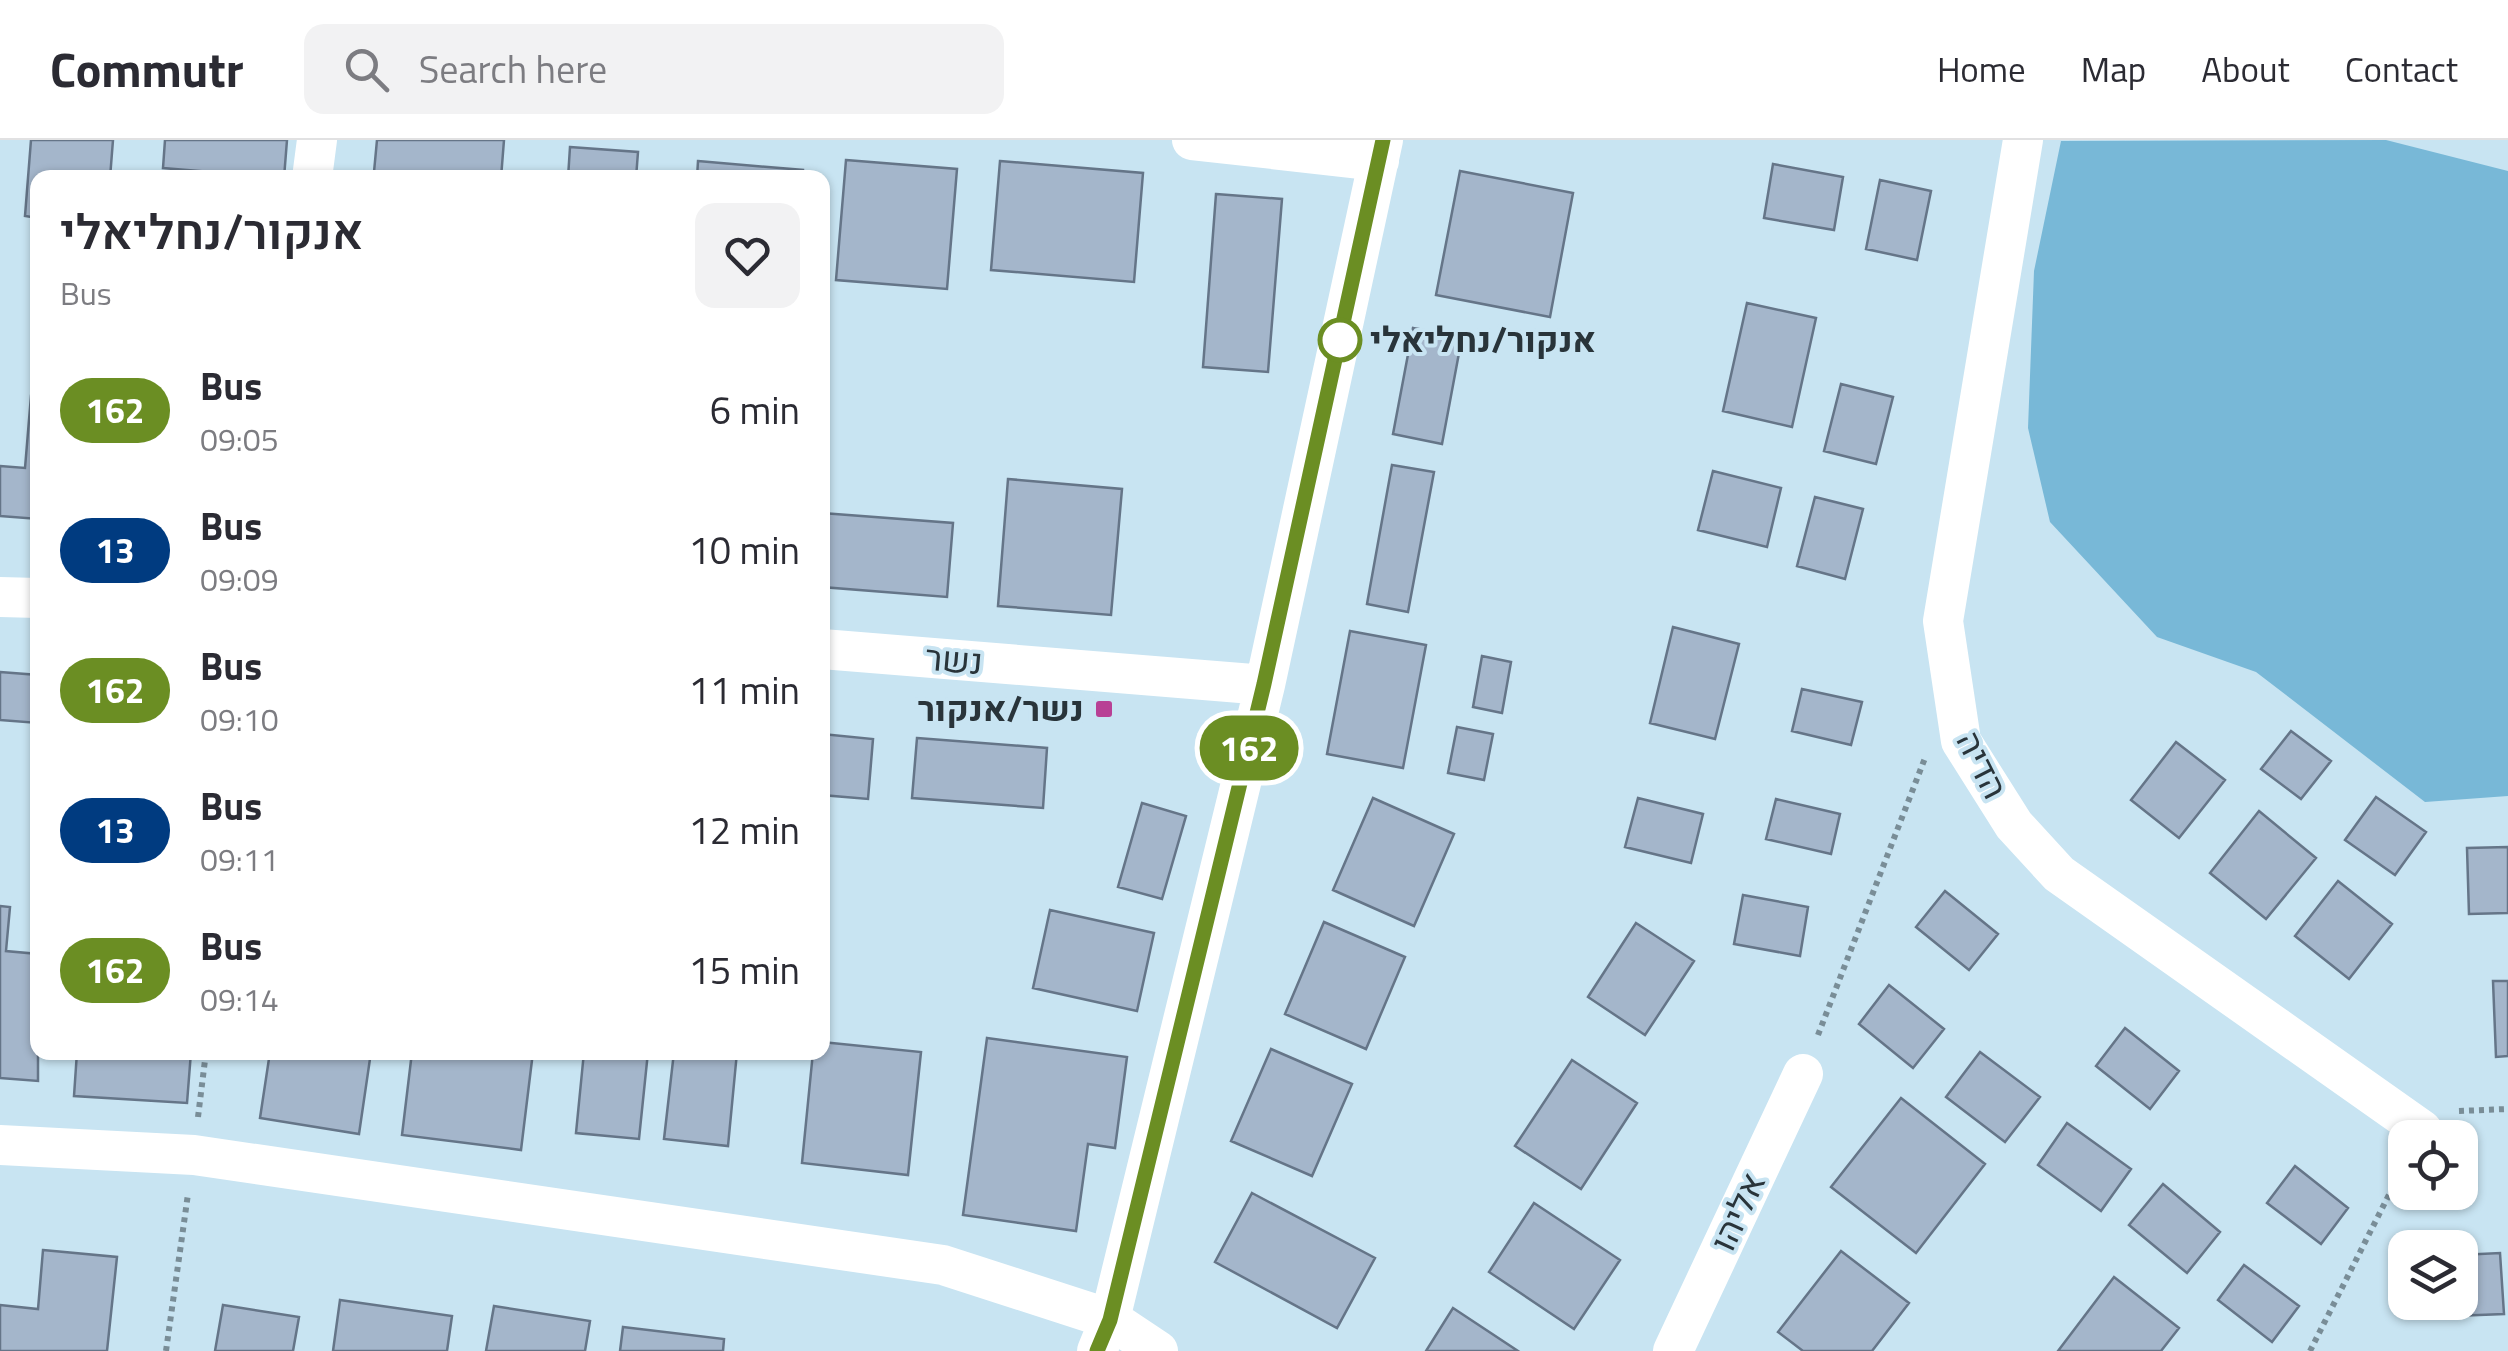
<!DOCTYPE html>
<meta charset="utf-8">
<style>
body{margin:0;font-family:"Titillium Web",Heebo,sans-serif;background:#f2f2f3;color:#2b2b33;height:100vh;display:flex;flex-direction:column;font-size:38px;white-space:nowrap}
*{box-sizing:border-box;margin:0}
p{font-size:32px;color:#7c7c81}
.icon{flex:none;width:55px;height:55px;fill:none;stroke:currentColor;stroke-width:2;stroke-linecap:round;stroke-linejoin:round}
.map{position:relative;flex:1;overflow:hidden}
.panel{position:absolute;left:30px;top:30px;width:800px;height:890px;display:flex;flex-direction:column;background:#fff;border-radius:20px;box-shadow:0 2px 8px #0004}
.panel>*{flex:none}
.badge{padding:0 20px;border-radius:32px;font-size:35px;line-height:65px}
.controls{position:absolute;left:2388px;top:980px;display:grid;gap:20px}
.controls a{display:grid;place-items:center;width:90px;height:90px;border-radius:20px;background:#fff;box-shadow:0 2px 8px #0004;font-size:50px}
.map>.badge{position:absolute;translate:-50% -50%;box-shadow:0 0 0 5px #fff}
.round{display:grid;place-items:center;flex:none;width:105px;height:105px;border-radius:20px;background:#f2f2f3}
.overview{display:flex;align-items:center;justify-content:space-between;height:170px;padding:0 30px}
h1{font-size:48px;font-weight:600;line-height:75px}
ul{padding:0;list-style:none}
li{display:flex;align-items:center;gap:30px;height:140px;padding:0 30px}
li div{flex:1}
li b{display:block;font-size:38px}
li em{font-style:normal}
li .badge{min-width:110px;font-weight:700;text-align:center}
header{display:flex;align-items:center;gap:60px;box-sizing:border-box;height:140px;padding:0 50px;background:#fff;border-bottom:2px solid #e1e1e2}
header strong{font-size:48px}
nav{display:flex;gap:55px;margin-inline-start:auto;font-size:35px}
.search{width:700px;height:90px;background:#f2f2f3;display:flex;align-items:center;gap:25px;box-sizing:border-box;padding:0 35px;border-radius:20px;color:#7c7c81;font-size:38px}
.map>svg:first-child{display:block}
</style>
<header>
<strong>Commutr</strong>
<div class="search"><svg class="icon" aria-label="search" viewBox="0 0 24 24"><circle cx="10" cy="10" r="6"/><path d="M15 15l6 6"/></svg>Search here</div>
<nav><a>Home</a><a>Map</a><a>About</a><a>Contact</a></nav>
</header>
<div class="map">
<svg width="2508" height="1211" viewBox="0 0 2508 1211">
<rect width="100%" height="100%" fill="#c8e4f2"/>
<!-- green -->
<path fill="#78b8d7" d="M2386,0l122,31v625l-83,6 -169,-130 -99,-35 -107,-115 -22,-94 6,-157 27,-130z"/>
<!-- building -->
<path fill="#a4b6cb" stroke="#657588" stroke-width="2.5" d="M31,0h82l-3,38h-72v40l-13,-2z
M165,0h122l-3,38 -121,-10z
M377,0h127l-3,38 -127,-6z
M570,7l68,5 -2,26h-68z
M846,20l111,9 -10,120 -111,-9z
M698,21l105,9v8h-106z
M1000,21l143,12 -9,109 -143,-12z
M1773,24l70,13 -9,53 -70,-12z
M1460,31l113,22 -23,124 -114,-22z
M1880,40l51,11 -14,69 -51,-11z
M1216,54l66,5 -14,173 -65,-5z
M1747,163l69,15 -24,109 -69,-16z
M1413,188l49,9 -20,107 -49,-10z
M1841,244l52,13 -17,67 -52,-13z
M31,256l7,1v122l-38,-3v-50l25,2z
M1392,325l42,7 -26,140 -41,-8z
M1713,331l68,17 -14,59 -69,-17z
M1008,339l114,10 -11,126 -113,-9z
M1815,357l48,12 -18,70 -48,-13z
M822,373l131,10 -6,74 -125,-10z
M1673,487l66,17 -24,95 -65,-16z
M1350,491l76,14 -23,123 -76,-14z
M1482,516l29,6 -9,51 -29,-6z
M0,532l38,3v48l-38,-3z
M1802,549l60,13 -11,43 -59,-14z
M1457,587l36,7 -9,46 -36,-7z
M2291,591l40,30 -30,38 -40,-30z
M822,594l51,5 -5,60 -46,-4z
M917,598l130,10 -4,60 -131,-10z
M2176,602l49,38 -46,58 -48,-38z
M2376,657l50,35 -31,43 -50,-35z
M1373,658l81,36 -40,92 -81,-36z
M1638,658l65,16 -12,49 -66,-16z
M1776,659l64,15 -9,40 -65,-15z
M1142,663l44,13 -24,83 -44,-12z
M2259,671l57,47 -50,61 -56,-46z
M2508,707v66l-39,1 -2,-66z
M2338,741l54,43 -43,55 -54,-43z
M1945,751l53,43 -29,36 -53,-43z
M1743,755l65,12 -8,49 -66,-12z
M0,766l10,1 -4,44 32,3v127l-38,-3z
M1050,770l104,23 -17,78 -104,-23z
M1324,782l81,35 -39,92 -81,-35z
M1636,783l58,38 -49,74 -57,-38z
M2493,841h15v75l-12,1z
M1889,845l55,44 -31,39 -54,-44z
M2125,888l54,43 -29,38 -54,-43z
M987,898l140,19 -12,91 -27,-4 -12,87 -113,-16z
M822,902l99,10 -13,123 -106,-12 11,-111h9z
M1271,909l81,35 -40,92 -81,-35z
M77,912h114l-4,51 -113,-7z
M270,912h101l-12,82 -99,-16z
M412,912h121l-12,98 -119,-15z
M584,912h64l-9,87 -63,-6z
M674,912h63l-9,94 -64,-7z
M1980,912l60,45 -35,45 -59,-45z
M1572,920l65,43 -56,86 -66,-43z
M1901,958l84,66 -69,89 -85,-66z
M2067,983l64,46 -30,42 -63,-46z
M2295,1026l53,42 -27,36 -54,-41z
M2163,1044l57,48 -33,41 -58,-48z
M1252,1053l123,65 -38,70 -122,-66z
M1534,1063l86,57 -46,69 -85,-57z
M43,1110l74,7 -10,94h-107v-46l38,4z
M1841,1111l68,52 -37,48h-69l-25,-19z
M2500,1113l4,61 -76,3 -1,-15h33v-47z
M2244,1125l55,41 -27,36 -54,-42z
M2114,1137l65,51 -18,23h-103z
M340,1160l112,16 -5,35h-114z
M223,1165l76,12 -6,34h-78z
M494,1166l96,15 -5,30h-99z
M1453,1168l65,43h-92z
M623,1187l101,12 -1,12h-103z"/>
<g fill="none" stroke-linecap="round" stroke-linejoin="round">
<!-- path -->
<path stroke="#798d97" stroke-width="6" stroke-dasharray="5 5" stroke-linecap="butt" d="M1818,895l107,-277
M2459,971l49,-2
M198,977l8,-65
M166,1211l22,-157
M2310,1211l94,-186"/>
<!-- street -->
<path stroke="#fff" stroke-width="40" d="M1192,0l187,21
M2023,0l-80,481 18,120 53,84 45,49 363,256
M312,38l5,-38
M0,457l38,1
M822,509l443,36
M0,1005l194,10 749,110 167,54 48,32
M1097,1211l13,-32 155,-634 118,-545
M1673,1211l130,-277"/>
</g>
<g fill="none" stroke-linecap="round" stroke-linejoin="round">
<!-- line casing -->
<g stroke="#fff" stroke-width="22">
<path id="line" d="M1097,1211l13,-31 154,-636 119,-544"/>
</g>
<!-- line -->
<use href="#line" stroke="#6b8e23" stroke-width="15"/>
</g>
<!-- markers -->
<circle fill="#fff" stroke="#6b8e23" stroke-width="5" cx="1340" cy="200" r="20"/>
<rect fill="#b84095" stroke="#c8e4f2" stroke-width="4" x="1094" y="559" width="20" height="20" rx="5"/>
<g text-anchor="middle" stroke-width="8" stroke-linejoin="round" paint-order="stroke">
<!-- stop labels -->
<g font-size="35" font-weight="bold" fill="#29343a" stroke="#c8e4f2" text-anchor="start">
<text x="1370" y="212">אנקור/נחליאלי</text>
</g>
<!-- street labels -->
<g font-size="35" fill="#29343a" stroke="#c8e4f2">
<text transform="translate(954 520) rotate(5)" y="12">נשר</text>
<text transform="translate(1982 625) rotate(63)" y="12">הדיה</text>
<text transform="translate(1738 1072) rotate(-65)" y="12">אליהו</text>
</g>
<!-- poi labels -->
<g font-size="35" font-weight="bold" fill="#29343a" stroke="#c8e4f2" text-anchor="end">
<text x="1084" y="581">נשר/אנקור</text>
</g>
</g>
</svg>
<div class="controls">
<a><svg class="icon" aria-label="locate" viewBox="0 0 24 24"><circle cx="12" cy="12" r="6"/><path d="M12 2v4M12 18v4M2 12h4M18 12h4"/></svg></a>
<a><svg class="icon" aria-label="layers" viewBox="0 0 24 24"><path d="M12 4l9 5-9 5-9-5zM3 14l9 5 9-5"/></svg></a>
</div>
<b class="badge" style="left:1249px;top:608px;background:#6b8e23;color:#fff">162</b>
<section class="panel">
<div class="overview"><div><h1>אנקור/נחליאלי</h1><p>Bus</p></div><a class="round"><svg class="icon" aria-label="heart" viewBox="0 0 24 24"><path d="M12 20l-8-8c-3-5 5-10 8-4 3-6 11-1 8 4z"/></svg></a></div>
<ul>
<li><span class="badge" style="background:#6b8e23;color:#fff">162</span><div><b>Bus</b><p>09:05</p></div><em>6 min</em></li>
<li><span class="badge" style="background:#003b80;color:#fff">13</span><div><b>Bus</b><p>09:09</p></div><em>10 min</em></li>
<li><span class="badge" style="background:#6b8e23;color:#fff">162</span><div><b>Bus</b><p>09:10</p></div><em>11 min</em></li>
<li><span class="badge" style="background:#003b80;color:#fff">13</span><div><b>Bus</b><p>09:11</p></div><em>12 min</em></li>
<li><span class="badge" style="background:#6b8e23;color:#fff">162</span><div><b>Bus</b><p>09:14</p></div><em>15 min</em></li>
</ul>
</section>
</div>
